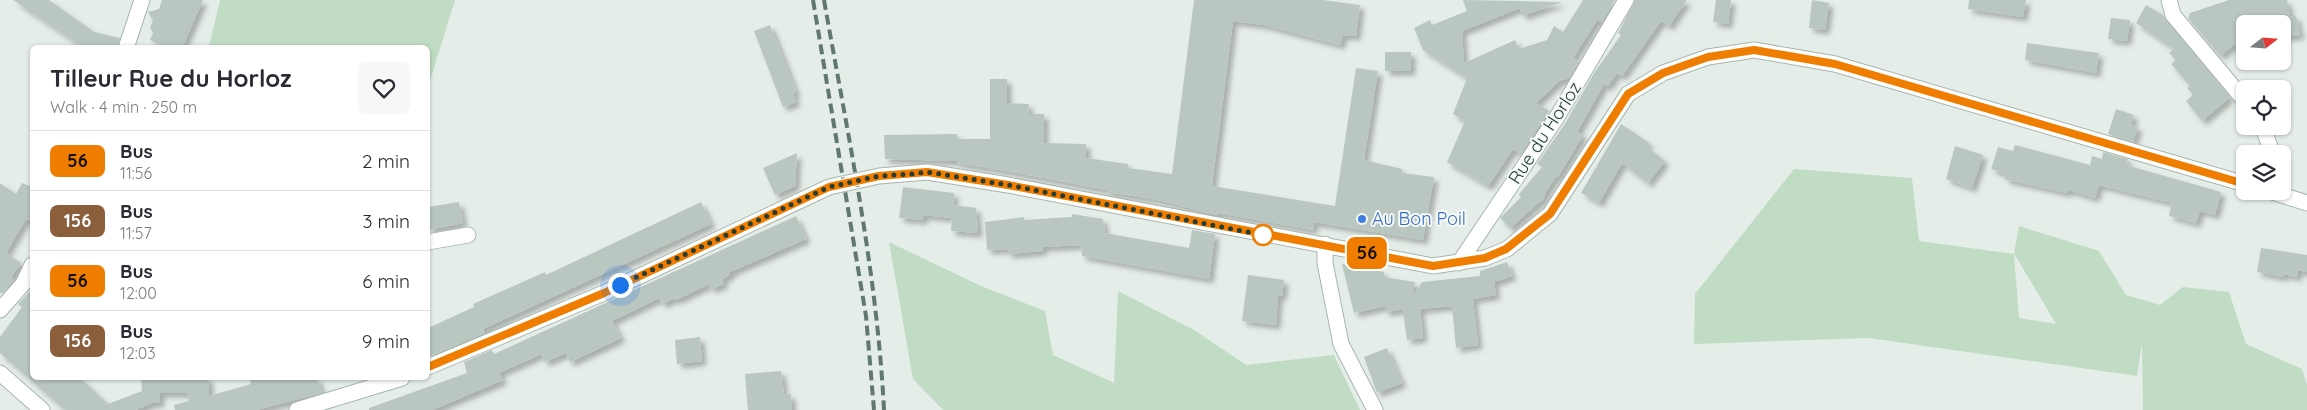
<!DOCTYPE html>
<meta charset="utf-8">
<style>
body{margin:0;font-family:Quicksand,sans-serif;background:#f7f7f7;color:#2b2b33;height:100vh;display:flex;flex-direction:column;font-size:19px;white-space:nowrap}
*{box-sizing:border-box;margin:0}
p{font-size:16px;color:#7c7c81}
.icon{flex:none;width:28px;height:28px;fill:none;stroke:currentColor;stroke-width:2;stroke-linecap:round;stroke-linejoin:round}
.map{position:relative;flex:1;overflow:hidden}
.side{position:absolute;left:30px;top:45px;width:400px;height:335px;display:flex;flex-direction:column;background:#fff;border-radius:8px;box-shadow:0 1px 4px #0004}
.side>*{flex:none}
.badge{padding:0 10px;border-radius:8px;font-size:18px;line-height:32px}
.needle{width:32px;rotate:73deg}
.tools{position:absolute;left:2236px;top:15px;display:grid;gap:10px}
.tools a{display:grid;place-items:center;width:55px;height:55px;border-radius:8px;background:#fff;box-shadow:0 1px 4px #0004;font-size:25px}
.you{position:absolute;width:25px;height:25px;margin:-12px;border:4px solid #fff;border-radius:50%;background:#1a73e8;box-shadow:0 0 0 8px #1a73e833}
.map>.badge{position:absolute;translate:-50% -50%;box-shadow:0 0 0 2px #fff}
.round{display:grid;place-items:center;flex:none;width:52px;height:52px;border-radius:8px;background:#f7f7f7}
.headline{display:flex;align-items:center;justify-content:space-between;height:85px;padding:0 20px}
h1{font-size:24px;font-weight:800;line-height:38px}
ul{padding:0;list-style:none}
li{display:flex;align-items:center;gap:15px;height:60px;padding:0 20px;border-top:1px solid #e1e1e2}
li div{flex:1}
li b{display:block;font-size:19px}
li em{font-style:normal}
li .badge{min-width:55px;font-weight:700;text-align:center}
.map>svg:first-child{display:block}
</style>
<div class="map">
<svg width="2307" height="410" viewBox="0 0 2307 410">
<defs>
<filter id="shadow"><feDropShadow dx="4.5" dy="4.5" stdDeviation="2.5" flood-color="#0004"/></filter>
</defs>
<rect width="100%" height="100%" fill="#e5ede8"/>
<!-- green -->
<path fill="#c0dcc4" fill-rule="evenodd" d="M220,0h235l-27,87v-39l-219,-1z
M1794,169l118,9 7,63 95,13 5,-28 80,25 27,44 34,10 23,-18 46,5 17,52 56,25 5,16v25h-164l-1,-67 -5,33 -268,-38 -175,6 1,-50zM2014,255h1l41,69 -37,-6z
M889,242l92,44 64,25 8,44 61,28 4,-92 76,39 52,35 88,-10 26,55h-417l-30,-31z"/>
<!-- building -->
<path fill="#bac7c1" filter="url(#shadow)" d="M13,0h36l45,32 26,6 -3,10h-33z
M162,0h41l-21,48h-15l-17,-8 3,-7 -3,-6 3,-6 -5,-9 11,-3z
M1194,0h129l37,5 -4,31 -13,-1 -3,10 -76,-20 -31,-4 -21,165 123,20 21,-138 22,3 -14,89 38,9v4l32,4 -11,63 -109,-18 -1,8 -95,-17v2l-64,-16 -47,-7v-2l-100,-19 -50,-8v-2l-72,-2 -1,-24 73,-1v5h33v-60h17v24l22,1 -1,10h16v29l42,1v14l42,6v4l44,6z
M1463,0l99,2 -40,14 -2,-8 -58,23 2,32 51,-23 4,9 28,-9 7,-14 9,6 20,-32h32l-13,22 -4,-3 -25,39 6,4 -10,16 -10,3 -23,22 13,8 -28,43 -8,-5 -25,37 -41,-24 18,-41 -12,-7 14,-36 -44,-28 -9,-22 16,-8 2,5 35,-14z
M1635,0h52l-18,26 -8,-5 -39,55 -5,-3 -9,13 -4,-2 -27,48 6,3 -25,42 -2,-1 -12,19 1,2 -35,31 -10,-10 21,-21 -2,-3 23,-27 -5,-3 29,-42 28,-49 27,-38 -3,-2z
M1716,0h15l-3,24 -15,-2z
M1812,0l17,3 -4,27 -16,-2z
M1969,0h57l-3,17 -55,-8z
M2229,0h58l3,17 6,-1 4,19 -18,2v-13h-37v16l-8,7 -3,-3 -14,12 -32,-38 2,-5z
M2146,5l17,10 67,82 -28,24 -16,-20 7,-6 -6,-7 3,-2 -19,-22 5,-4 -7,-7 5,-4 -38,-26z
M2111,18l19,2 -3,21 -19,-2z
M770,25l26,67 -3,1 3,9 -13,5 -29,-76z
M2027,43l72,10 -3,20 -71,-13z
M1385,52h26v19h-26z
M2116,109l18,6 -3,10 7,2 -5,15 -25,-8z
M1621,124l28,19 -3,3 19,15 -17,22 -26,-20 -23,40 -18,-10z
M2015,145l75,20 2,-9 10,3 1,-7 25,7 -2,6 95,27 -6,23 -15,-4 -4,12 -27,-7 3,-13 -73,-18 -4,13 -27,-8 -1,3 -63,-14 2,-5 -15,-5 7,-22 15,4z
M1955,146l28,9 -11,33 -26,-9z
M797,153l-2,33 -20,9 -12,-27z
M0,183l16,11 6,-11 10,4v35l-6,-3 -20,34 15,10 -10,14 3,3 -11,13h-3z
M903,187l51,6 -1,16 1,-4 22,3 2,25 -27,-2 1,-13 -29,-3v5l-24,-2z
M459,202l4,21 -35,7v-23z
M701,202l10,22 -228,105 2,4 -57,24v-29l46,-21 -1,-3 72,-32 1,3z
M1072,214l31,5 2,14 84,15 3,-18 23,4 -6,45 -127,-23 -1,-11 -39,2 1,4 -35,3v-5l-21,1 -2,-28 39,-5v3l48,-3z
M796,216l10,23 -76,33v3l-8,4 2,5 -13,5 -2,-5 -33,16 -1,-2 -13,6 -3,-6 -47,23 9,17 -51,24 -4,-9 -21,9 -4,-8 -42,19 4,7 -71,30h-63v-2l98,-35 -3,-11 28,-12 2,4z
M2261,248l46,7v17l-9,-2 -1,7 -13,-3 -1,3 -26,-5z
M1507,262l5,14 -18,6 2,13 -23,4 5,46 -22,3 -4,-42 -32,3 3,29 -16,2 -4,-28 2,-3 -20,3v-6l-31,7 -12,-49 42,8v5l31,5 -3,16 10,-16 58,-6v-5z
M1248,275l36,5 -2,16h-4l-2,29 -34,-4z
M30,291l2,1v86h48l28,26 34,-13 -1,-13h68v18l42,-12 -2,-6h68l5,15 -66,17h-81l-1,-5 15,-4 -2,-8h-27v10h-8l-17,7h-70l-65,-57v-16l22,-30 -4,-3z
M700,337l2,24 -25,3 -2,-24z
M1387,348l15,35 -25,10 -13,-36z
M781,371l3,24 7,-1 1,16h-44l-3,-36z"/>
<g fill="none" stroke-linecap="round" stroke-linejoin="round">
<!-- minor casing -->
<g stroke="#a8b5ae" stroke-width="17">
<path id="minor" d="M2169,0l4,15 72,86
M126,48l16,-48
M2262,126l11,28
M428,242l40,-7
M1325,244v19l16,81 34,66
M1459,263l98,-146 69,-117
M0,310l23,-26 9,-19"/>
</g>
<!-- tertiary casing -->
<g stroke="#a8b5ae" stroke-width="17">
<path id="tertiary" d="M2269,191l38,12
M428,367l176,-74 225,-106 50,-11 48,-4 81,13 425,81 52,-8 22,-9 43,-35 78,-120 35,-21 45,-16 46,-7 81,14 410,120
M0,373l42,37
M297,410l105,-32"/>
</g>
<!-- minor -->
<use href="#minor" stroke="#fff" stroke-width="15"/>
<!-- tertiary -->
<use href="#tertiary" stroke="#fff" stroke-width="15"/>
<!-- rail -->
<path stroke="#60786f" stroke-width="4" stroke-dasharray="10 5" stroke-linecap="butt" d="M813,0l53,316 8,94
M824,0c24,136 53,272 60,410"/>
</g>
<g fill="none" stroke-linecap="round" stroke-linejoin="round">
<!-- line casing -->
<g stroke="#fff" stroke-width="11">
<path id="line" d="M428,367l176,-74 225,-106 50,-11 48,-4 81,13 425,81 52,-8 21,-9 44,-35 78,-120 35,-21 45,-16 46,-7 81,14 410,120"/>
</g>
<!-- line -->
<use href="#line" stroke="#ef7d00" stroke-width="8"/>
<!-- walk -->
<path stroke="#253d34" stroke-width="5" stroke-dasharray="0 9" d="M620,285l209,-98 50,-11 32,-2 16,-2 81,13 260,51 -5,-1"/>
</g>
<!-- markers -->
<circle fill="#3f7fe0" stroke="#f5f9f7" stroke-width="2" cx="1362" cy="219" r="5"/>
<circle fill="#fff" stroke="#ef7d00" stroke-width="2.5" cx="1263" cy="235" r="10"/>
<g text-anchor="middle" stroke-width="4" stroke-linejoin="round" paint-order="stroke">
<!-- street labels -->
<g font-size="18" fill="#253d34" stroke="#f5f9f7">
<text transform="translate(1545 133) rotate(-57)" y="6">Rue du Horloz</text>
</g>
<!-- shop labels -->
<g font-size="18" fill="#366cbe" stroke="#f5f9f7" text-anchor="start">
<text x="1372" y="225">Au Bon Poil</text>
</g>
</g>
</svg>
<div class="tools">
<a><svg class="needle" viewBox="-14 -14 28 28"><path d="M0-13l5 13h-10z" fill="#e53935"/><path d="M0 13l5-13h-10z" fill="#7c7c81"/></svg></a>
<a><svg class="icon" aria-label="locate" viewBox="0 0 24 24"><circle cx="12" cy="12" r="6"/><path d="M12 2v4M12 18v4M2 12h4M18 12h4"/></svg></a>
<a><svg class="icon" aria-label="layers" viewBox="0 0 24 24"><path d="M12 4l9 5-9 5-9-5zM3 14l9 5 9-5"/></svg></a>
</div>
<div class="you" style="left:620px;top:285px"></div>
<b class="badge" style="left:1367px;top:253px;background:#ef7d00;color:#111">56</b>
<section class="side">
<div class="headline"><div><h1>Tilleur Rue du Horloz</h1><p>Walk · 4 min · 250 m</p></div><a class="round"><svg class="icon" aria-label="heart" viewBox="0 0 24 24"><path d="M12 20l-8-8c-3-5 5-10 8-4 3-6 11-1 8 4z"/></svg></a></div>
<ul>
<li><span class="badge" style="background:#ef7d00;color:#111">56</span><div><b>Bus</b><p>11:56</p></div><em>2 min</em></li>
<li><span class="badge" style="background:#8b5e3c;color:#fff">156</span><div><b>Bus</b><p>11:57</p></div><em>3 min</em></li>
<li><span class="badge" style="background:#ef7d00;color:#111">56</span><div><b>Bus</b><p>12:00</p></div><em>6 min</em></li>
<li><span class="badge" style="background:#8b5e3c;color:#fff">156</span><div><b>Bus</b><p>12:03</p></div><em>9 min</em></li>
</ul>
</section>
</div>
